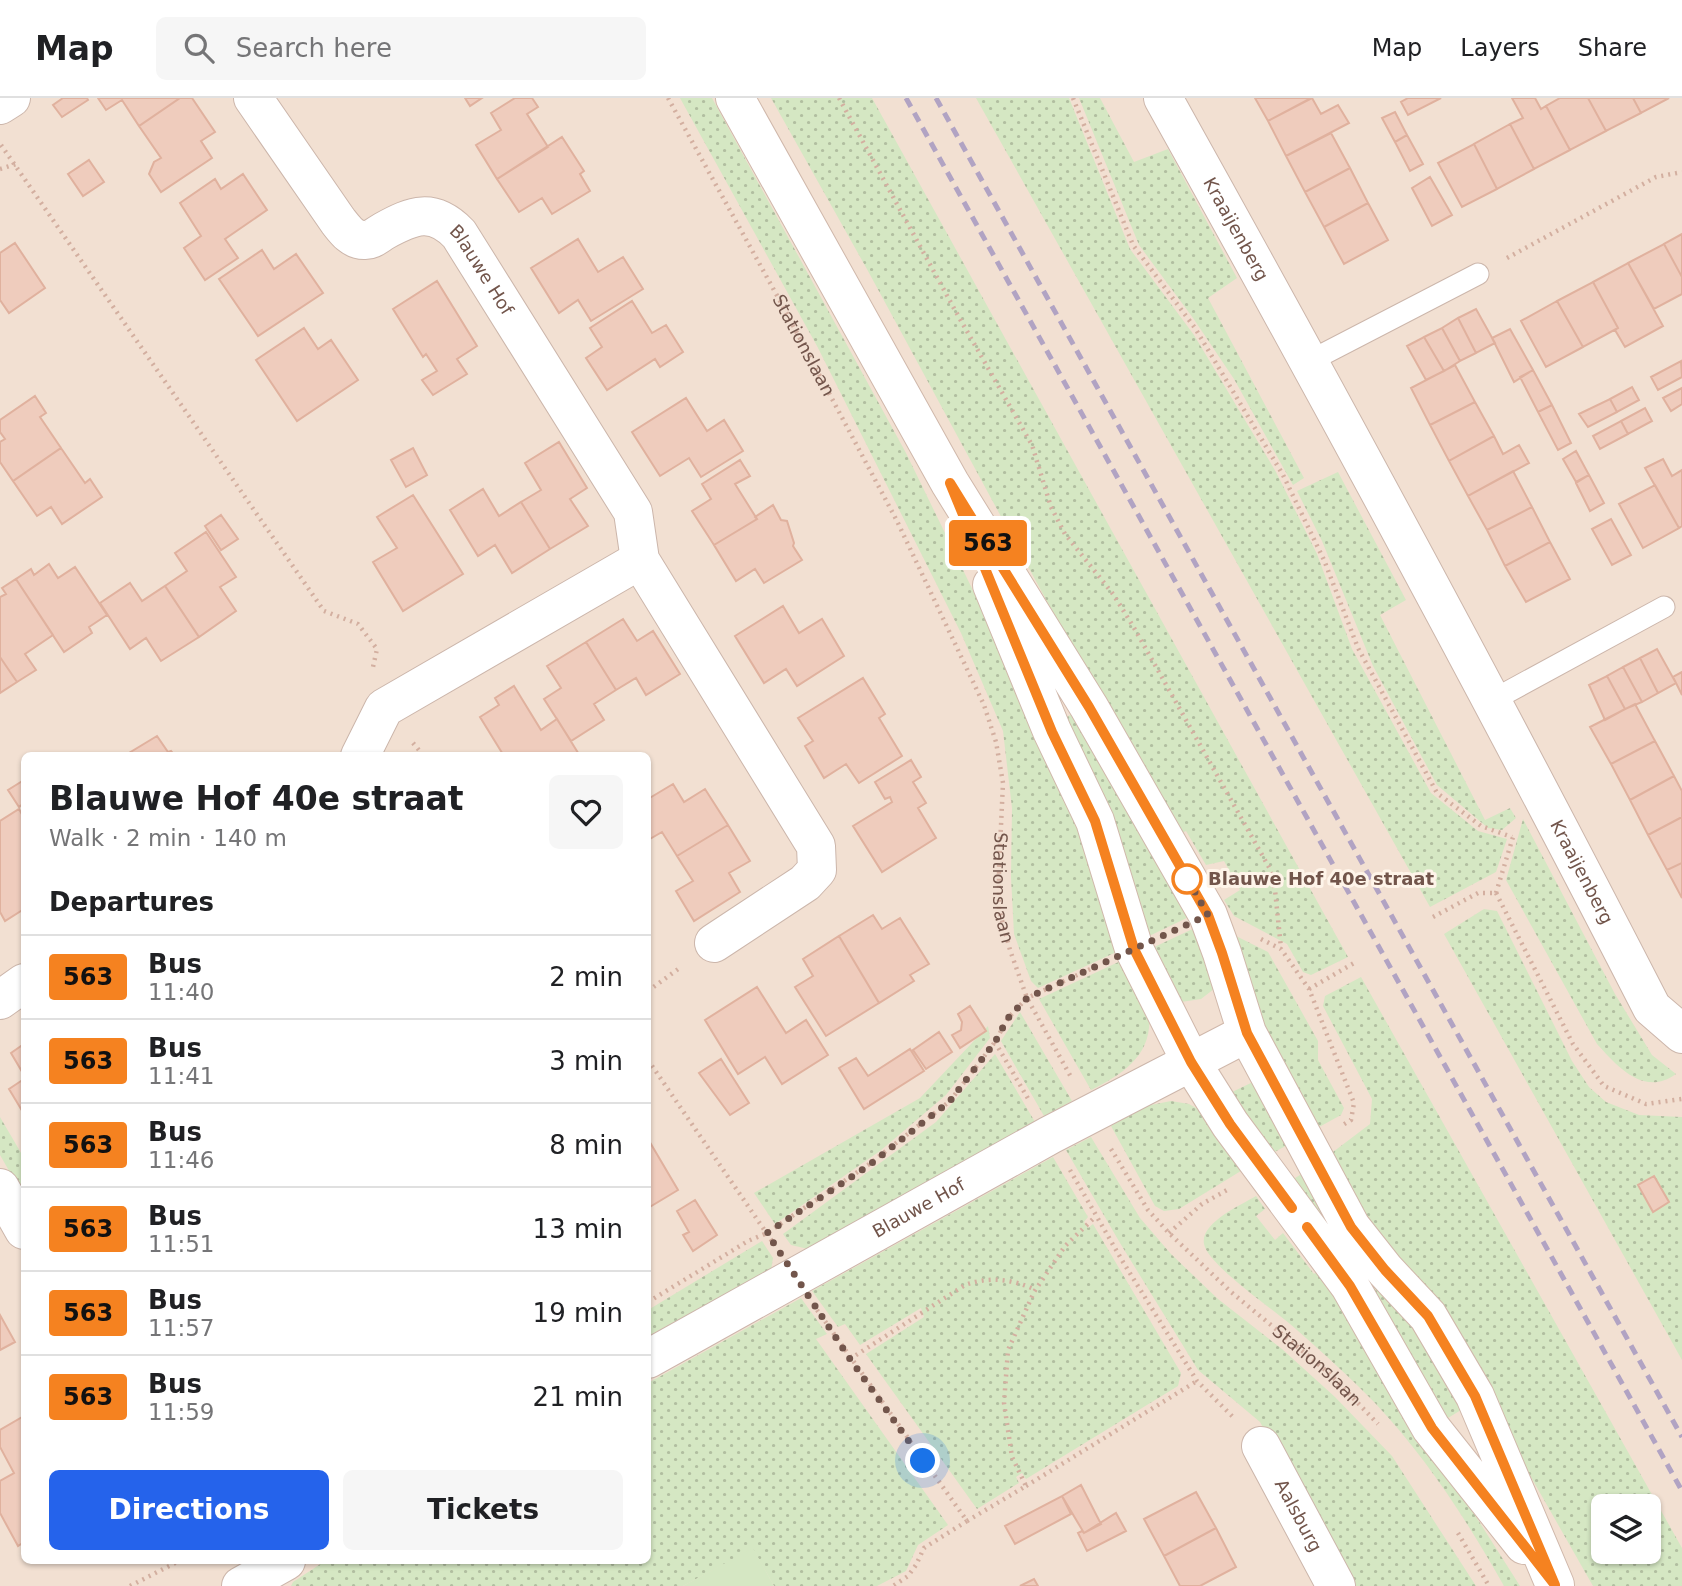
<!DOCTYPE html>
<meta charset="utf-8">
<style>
body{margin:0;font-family:"DejaVu Sans",sans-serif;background:#f6f6f6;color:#202124;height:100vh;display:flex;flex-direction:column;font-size:26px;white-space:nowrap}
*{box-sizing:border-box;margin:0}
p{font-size:23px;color:#757577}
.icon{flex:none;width:38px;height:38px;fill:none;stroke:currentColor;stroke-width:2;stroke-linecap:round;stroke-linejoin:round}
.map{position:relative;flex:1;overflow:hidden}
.details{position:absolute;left:21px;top:654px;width:630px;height:812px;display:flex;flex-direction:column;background:#fff;border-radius:10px;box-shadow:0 2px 5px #0004}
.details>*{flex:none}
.badge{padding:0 14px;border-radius:5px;font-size:24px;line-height:46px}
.controls{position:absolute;left:1591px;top:1396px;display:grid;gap:14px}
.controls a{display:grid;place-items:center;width:70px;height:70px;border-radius:10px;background:#fff;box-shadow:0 2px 5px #0004;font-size:35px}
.you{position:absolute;width:35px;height:35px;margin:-18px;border:5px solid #fff;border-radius:50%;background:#1a73e8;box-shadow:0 0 0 10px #1a73e833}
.map>.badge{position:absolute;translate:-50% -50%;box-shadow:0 0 0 4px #fff}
h2{padding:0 28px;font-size:26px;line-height:63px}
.round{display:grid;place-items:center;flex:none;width:74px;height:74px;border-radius:10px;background:#f6f6f6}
.headline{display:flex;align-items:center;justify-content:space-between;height:119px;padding:0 28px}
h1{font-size:33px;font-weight:700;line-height:52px}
.primary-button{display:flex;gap:14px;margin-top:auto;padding:14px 28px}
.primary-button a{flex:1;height:80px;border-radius:10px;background:#2563eb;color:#fff;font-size:28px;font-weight:700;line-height:80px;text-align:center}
.primary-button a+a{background:#f6f6f6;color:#202124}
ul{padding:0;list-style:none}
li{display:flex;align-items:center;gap:21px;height:84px;padding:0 28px;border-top:2px solid #e0e0e0}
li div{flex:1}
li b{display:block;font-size:26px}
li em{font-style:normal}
li .badge{min-width:77px;font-weight:700;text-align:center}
header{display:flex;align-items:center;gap:42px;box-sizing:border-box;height:98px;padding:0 35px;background:#fff;border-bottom:2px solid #e0e0e0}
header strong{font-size:33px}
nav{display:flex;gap:38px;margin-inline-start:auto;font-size:24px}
.search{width:490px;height:63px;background:#f6f6f6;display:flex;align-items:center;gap:18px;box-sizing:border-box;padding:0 24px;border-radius:10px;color:#757577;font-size:26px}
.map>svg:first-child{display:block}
</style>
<header>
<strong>Map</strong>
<div class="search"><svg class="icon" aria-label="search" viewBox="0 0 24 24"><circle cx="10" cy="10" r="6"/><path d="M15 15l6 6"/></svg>Search here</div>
<nav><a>Map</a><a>Layers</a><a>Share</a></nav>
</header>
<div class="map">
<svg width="1682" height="1488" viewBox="0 0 1682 1488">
<defs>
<pattern id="grass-dots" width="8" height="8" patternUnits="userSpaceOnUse" patternTransform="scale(1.75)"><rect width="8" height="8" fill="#d5e7c3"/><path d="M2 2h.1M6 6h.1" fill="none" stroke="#b1bea0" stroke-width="1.8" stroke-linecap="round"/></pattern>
</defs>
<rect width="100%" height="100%" fill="#fbefe3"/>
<!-- residential -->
<path fill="#f2e0d2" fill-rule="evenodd" d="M0,0h1682v1488h-1682zM24,658h624v805h-624zM1603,1409h45v45h-45z"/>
<!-- grass -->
<path fill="url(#grass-dots)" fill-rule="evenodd" d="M680,0h32l194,355 116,238 27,57 74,201 -85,39 -7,-7 -17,-47 -3,-57 1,-69 -9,-77 -42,-98 -144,-287z
M771,0h101l476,859 -37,18 -8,-3 -16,-28 -53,-28 -10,-16 16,-10 -16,-29 -18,4 -20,-34 -12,5 -306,-565z
M976,0h93l61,151 64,86 82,137 41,82 35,95 79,144 47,38 29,8 -11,33 -66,35z
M1079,0h21l34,64 34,-13 69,129 -29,20 96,180 -11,7 -59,-106 -41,-61 -54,-73z
M1338,374l68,128 -26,15 105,205 25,-12 6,10 -14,12 -14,-2 -51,-43 -64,-119 -51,-125 -25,-50z
M1072,616l121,201 -48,23 -80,-220z
M1523,721l92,175 37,61 24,19c-32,23 -58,-7 -79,-30l-91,-164z
M1484,811l13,2 75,150 17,26 17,15 33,13 43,2v243l-238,-426z
M1199,828l15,63 -13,10 -20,3 -31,-53z
M1228,834l40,20 50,89v19l26,48 -3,7 -31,17 -48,-87z
M1127,860c7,17 20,38 22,56 4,41 -26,60 -58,76l-52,-91z
M1361,879l321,571v38h-89l-99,-174 -82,-132 -87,-122 45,-34 2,-25 -49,-93 2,-10zM1603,1409h45v45h-45z
M1020,914l52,89 -28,15 -43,-75z
M988,928l2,12 -44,57 -66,56 -105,73 -21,-31 166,-95z
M995,956l40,68 -227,127 -17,-4 -8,-11 153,-112z
M1255,983l38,61 -26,14 -37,-63z
M1171,1003l18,3 14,8 46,54 -70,43 -15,2 -9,-5 -44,-80 35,-20z
M0,1019l24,41v39l-24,-42z
M1091,1039l49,81 31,36 47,45 64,50 53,48 57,59 84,130h-125l-91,-164 -62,-52 -78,-127 -54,-93z
M1053,1059l35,60 -4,5 4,6 5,-4 88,149 -3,13 -152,93 -4,-6 -6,4 3,6 -42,26 -111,-155 58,-37 -3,-9 -61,37 -15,-21 -7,3 -26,-36z
M1308,1072l109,150 44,90 -13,8 -161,-235z
M1256,1098l9,13 -9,7 19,24 8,-7 31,41 9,-8 143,235 54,85h-16c-36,-64 -78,-129 -129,-183 -24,-25 -51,-49 -78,-73 -18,-17 -89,-64 -93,-86 -4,-21 37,-39 52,-48z
M762,1143l11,17 -2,12 -123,66v-26z
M801,1200l26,36 -11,5 132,186 -30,20 -12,26 -29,15h-103l-21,-37 -70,37h-392l2,-4 32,-21h323v-178z"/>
<!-- pitch -->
<path fill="#d5e7c3" d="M753,1450l21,38h-91z"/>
<!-- building -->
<path fill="#efccbd" stroke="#e0b19e" stroke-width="2" d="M63,0h24l1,2 -26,17 -9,-12z
M98,0h82l-41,28 -17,-26 -16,10z
M180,0h12l23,34 -14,9 11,17 -51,34 -12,-18 5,-12 7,-4 -22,-32z
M465,0h17l-12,8z
M515,0h17l6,9 -11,7 21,33 -51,32 -21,-34 25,-15 -10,-17z
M1255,0h56l-43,23z
M1312,0l9,16 17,-9 11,18 -63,33 -18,-35z
M1408,0h33l-33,17 -7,-13z
M1512,0h23l6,11 5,-3 24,44 -36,19 -24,-45 13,-6z
M1560,0h28l18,33 -36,19 -24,-44z
M1588,0h45l8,15 -35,18z
M1633,0h36l-28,15z
M1395,14l12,23 -12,7 -13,-24z
M1510,26l24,45 -37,20 -23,-45z
M1331,35l19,35 -45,24 -19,-36z
M1407,37l16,29 -13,7 -15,-29z
M562,39l22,34 -4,3 10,17 -38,23 -10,-16 -23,14 -22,-33z
M1474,46l23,45 -35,18 -24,-44z
M89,62l15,22 -21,14 -15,-22z
M1350,70l18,35 -44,24 -19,-35z
M243,76l24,36 -42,29 13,19 -33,22 -21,-32 17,-12 -21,-33 35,-24 6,10z
M1430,79l22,38 -20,11 -20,-38z
M1368,105l20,37 -44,24 -20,-37z
M1682,136v43l-18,-33z
M578,141l20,33 25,-15 20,32 -52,32 -13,-21 -19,13 -28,-45z
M15,145l30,45 -36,25 -9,-13v-47z
M1664,146l18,33v17l-28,15 -26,-46z
M262,152l12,19 22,-15 27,39 -65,43 -39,-57z
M1628,165l35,63 -38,21 -10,-17 3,-2 -25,-46z
M437,183l40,65 -20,13 10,15 -34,21 -11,-15 15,-9 -11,-17 -3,3 -30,-48z
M1593,184l25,46 -35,19 -26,-46z
M632,203l20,32 14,-8 17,27 -23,15 -5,-8 -48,31 -21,-32 16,-11 -12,-19z
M1557,203l26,46 -37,20 -25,-46z
M1476,211l19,34 -19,10 -18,-35z
M1458,220l18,35 -16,8 -18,-33z
M304,230l14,21 13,-9 27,40 -61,41 -41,-61z
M1442,230l18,33 -16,10 -20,-34z
M1510,231l23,41 -19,12 -22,-44z
M1424,239l20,34 -18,9 -19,-34z
M1681,263l1,16 -24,13 -7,-13z
M1455,267l20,37 -45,23 -19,-37z
M1533,272l19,35 -14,7 -18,-35z
M1632,289l7,13 -22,12 -7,-13z
M1682,290v16l-11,7 -8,-13z
M35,298l11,17 -6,4 21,31 -48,33 -13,-19v-20l5,-3 -5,-7v-12z
M686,300l21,33 17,-11 19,31 -42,26 -12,-19 -29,18 -28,-44z
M1610,301l7,13 -29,15 -9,-13z
M1475,304l19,34 -45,25 -19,-36z
M1552,307l19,38 -13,7 -20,-38z
M1645,310l7,13 -24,13 -7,-13z
M1621,323l7,13 -28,15 -7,-13z
M1494,338l9,18 16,-9 10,18 -61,33 -19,-35z
M559,344l28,46 -17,11 18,27 -38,23 -29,-47 20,-12 -16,-27z
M61,350l24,35 5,-4 12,18 -40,27 -11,-17 -14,9 -24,-35z
M413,350l14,27 -21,12 -15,-27z
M1576,353l13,24 -13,7 -13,-23z
M1663,361l9,17 10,-6v56l-3,2 -34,-60z
M740,362l10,16 -15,8 22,35 -43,26 -22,-34 19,-12 -9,-15z
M1513,373l19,36 -45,23 -19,-34z
M1589,377l15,28 -14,8 -14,-28z
M1655,387l24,43 -36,20 -24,-44z
M483,391l16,27 22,-14 29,47 -38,24 -17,-28 -17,11 -28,-46z
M413,397l50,79 -60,37 -30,-49 24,-14 -20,-31z
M773,407l8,15 6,1 7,22 -1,3 9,14 -38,23 -9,-14 -19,12 -22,-36 43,-26 -2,-2z
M1532,409l18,35 -45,24 -18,-36z
M221,417l17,24 -17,11 -16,-24z
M1611,421l20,36 -19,10 -20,-36z
M206,434l30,45 -16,10 16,24 -37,26 -34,-51 22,-15 -12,-18z
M1550,444l20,37 -44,23 -21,-36z
M49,466l9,14 17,-11 32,48 -18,12 3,6 -28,19 -48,-73 15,-10 3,6z
M16,481l37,56 -28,19 11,16 -19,12 -17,-25v-60l6,-3 -4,-6z
M130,485l12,18 23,-15 34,51 -38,24 -15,-23 -16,11 -30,-46z
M783,508l16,27 23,-14 22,37 -47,30 -11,-17 -22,14 -29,-47z
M623,521l14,22 16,-10 27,43 -34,21 -10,-17 -20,12 -30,-48z
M586,544l30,48 -22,14 10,16 -33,21 -27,-42 17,-11 -14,-22z
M1657,551l19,34 -18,10 -18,-35z
M0,559l17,25 -17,11z
M1640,560l18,35 -16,9 -19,-35z
M1623,569l19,35 -17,7 -18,-33z
M1682,574v23l-9,-18z
M1607,578l18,33 -20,11 -16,-35z
M863,580l22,36 -6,4 23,38 -43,27 -13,-19 -22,14 -19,-32 8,-5 -15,-23z
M514,588l27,44 16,-11 23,37h-76l-24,-39 19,-12 -4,-7z
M1635,606l20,37 -44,23 -21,-37z
M157,638l11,16 3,-1 4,5h-51z
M1655,643l19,35 -44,24 -19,-36z
M911,662l10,17 -8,5 13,21 -8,5 18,30 -54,34 -29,-46 39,-24 -2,-5 -5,2 -10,-17z
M1674,678l8,15v26l-34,18 -18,-35z
M24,682v23l-5,4 -11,-17z
M673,686l11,18 21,-13 23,36 -51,31 -15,-24 -14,8v-41z
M19,711l5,9v91l-19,12 -5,-9v-91z
M1682,719v46l-15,7 -19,-35z
M728,727l22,36 -21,12 11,19 -46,29 -18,-30 17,-10 -16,-25z
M1682,765v35l-15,-28z
M873,817l9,14 18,-11 29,46 -19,11 4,6 -35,22 -40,-67z
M839,838l40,67 -53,33 -31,-49 18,-11 -10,-17z
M757,889l29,46 20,-13 22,35 -46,29 -17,-27 -27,17 -33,-54z
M970,908l16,25 -26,17 -8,-13 9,-5 1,-8 -4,-8z
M939,934l13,20 -26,17 -13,-19z
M24,946v31l-13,-22z
M910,951l14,22 -60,38 -25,-41 17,-10 12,18z
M721,961l28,44 -19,12 -31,-42z
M24,981v35l-15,-25z
M648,1041l30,51 -30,18z
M1654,1078l15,26 -16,10 -15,-27z
M695,1102l22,35 -24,16 -10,-16 6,-3 -12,-21z
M0,1217l15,27 -15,8z
M24,1318v126l-6,4 -18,-33v-32l14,-8 -14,-26v-17z
M1081,1387l20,39 -17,9 -22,-37z
M1196,1394l20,36 -52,28 -20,-37z
M1062,1398l9,18 -56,30 -10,-18z
M1116,1415l10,18 -39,20 -9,-18 4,-2 2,2z
M1216,1430l20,39 -36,19h-20l-16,-30z
M1034,1481l4,7h-18z"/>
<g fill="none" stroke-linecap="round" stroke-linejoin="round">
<!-- lane casing -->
<g stroke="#ccb6ab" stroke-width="23">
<path id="lane" d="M1310,263l168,-87
M1493,602l171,-93"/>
</g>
<!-- street casing -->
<g stroke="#ccb6ab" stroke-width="40">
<g id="street">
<path id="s3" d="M253,0l85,123c7,9 14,19 26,19 7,1 13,-5 20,-9 29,-16 49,-24 75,3l174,278 7,48 176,286 1,24 -12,13 -91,60"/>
<path id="s4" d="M1163,0c168,301 332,604 489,910l30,26"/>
<path d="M0,7l11,-7"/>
<path d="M360,658l24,-48 256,-148"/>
<path d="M0,902l24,-17"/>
<path d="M0,1090l24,42"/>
<path id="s5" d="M648,1261l402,-224 141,-73"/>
<path id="s6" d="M1261,1348l75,140"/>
<path d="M241,1488l45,-25"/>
</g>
</g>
<!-- secondary casing -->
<g stroke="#d0b8ab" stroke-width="40">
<path id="secondary" d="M735,0l215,385 139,224 119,208 14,38 25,80 104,194 34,43 43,46 47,80 80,189
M992,487l60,146 43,90 39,128 57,113 39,62 120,162 81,142 93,117
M1191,964l56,-29"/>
</g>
<!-- path -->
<g stroke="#d3afa0" stroke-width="4.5" stroke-dasharray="2 5" stroke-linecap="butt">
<path id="s1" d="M668,0l112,203 117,220 87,184 12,37 7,41 -4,85v41l11,41 17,48 44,79"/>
<path d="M839,0l117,214 76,133 19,62 14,27 48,60 20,32 137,243 5,21 6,58"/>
<path d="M1073,0l60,147 62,83 88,147 41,85 34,88 79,145 44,33 31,11"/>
<path d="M1,47l323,466 34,13 19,25 -4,18"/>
<path d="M0,71l16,-5"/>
<path d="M1507,160l149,-81 26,-5"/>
<path d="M413,645l11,13"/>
<path d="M1496,795l77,151 31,42 42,18 36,-5"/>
<path d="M1496,795l17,-56"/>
<path d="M1433,819l45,-24h18"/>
<path d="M1261,841l20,10 28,40 45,114 -3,17 -10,6"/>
<path d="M1309,891l45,-26"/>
<path d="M648,893l33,-24"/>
<path d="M995,944l35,60"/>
<path d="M648,962l126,184"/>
<path id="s2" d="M1111,1051l37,61 21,23 62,59 98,81 49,51"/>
<path d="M1070,1072l53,92 74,119 37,37"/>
<path d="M1169,1135l33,-29 25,-14"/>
<path d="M648,1204l100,-61 19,-8 101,-68 82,-64 45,-59 13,-24 19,-20 70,-32"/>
<path d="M817,1212l150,211 -43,27 -8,17 -8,11 -15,10"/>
<path d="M850,1261l115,-74c25,-9 47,-6 71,5"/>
<path d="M1026,1388l171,-105"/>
<path d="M967,1423l59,-35 -14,-29 -8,-54 4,-53 26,-58 31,-46 31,-30"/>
<path d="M1458,1435l31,53"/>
<path d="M130,1488l49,-25"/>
</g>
<!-- lane -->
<use href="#lane" stroke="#fff" stroke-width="21"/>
<!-- street -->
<use href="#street" stroke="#fff" stroke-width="38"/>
<!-- secondary -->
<use href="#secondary" stroke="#fff" stroke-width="38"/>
<!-- rail -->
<path stroke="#b1a3c3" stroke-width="5" stroke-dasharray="10 7" stroke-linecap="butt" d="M906,0l776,1393
M936,0l746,1339"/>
</g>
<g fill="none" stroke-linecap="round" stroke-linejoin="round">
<!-- line casing -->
<g stroke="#fff" stroke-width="16">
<path id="line" d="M1292,1110l-62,-84 -39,-62 -57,-113 -39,-128 -43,-89 -102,-249 139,224 119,208 14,38 25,80 104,194 34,43 43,46 47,80 80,189 -123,-157 -82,-142 -43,-59"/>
</g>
<!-- line -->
<use href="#line" stroke="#f58220" stroke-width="10"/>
<!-- walk -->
<path stroke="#72554b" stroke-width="7" stroke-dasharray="0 12.6" d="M923,1363l-73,-102 -83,-126 101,-67 82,-65 45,-59 13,-24 19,-20 181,-83 -26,-46 5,10"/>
</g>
<!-- markers -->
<circle fill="#fff" stroke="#f58220" stroke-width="3.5" cx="1187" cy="781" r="14"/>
<g text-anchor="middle" stroke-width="6" stroke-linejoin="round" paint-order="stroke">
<!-- street labels -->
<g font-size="18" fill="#72554b" stroke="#fef4e9">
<text dy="6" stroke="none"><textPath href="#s4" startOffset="150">Kraaijenberg</textPath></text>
<text dy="6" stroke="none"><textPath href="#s3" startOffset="331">Blauwe Hof</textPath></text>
<text dy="6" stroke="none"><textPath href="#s1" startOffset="282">Stationslaan</textPath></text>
<text dy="6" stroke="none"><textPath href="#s4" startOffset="880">Kraaijenberg</textPath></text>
<text dy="6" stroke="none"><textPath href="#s1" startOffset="870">Stationslaan</textPath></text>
<text dy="6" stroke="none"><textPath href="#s5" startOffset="310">Blauwe Hof</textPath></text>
<text dy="6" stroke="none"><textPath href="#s2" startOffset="301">Stationslaan</textPath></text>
<text dy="6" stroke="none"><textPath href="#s6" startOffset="79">Aalsburg</textPath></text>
</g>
<!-- stop labels -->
<g font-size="18" font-weight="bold" fill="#72554b" stroke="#fef4e9" text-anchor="start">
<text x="1208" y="787">Blauwe Hof 40e straat</text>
</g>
</g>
</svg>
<div class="controls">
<a><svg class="icon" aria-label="layers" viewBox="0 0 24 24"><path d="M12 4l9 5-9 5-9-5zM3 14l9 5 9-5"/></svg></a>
</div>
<div class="you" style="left:923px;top:1363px"></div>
<b class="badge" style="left:988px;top:445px;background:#f58220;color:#111">563</b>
<section class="details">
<div class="headline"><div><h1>Blauwe Hof 40e straat</h1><p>Walk · 2 min · 140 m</p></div><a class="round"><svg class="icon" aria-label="heart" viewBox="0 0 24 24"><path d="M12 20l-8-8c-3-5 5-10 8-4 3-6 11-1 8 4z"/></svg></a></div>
<h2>Departures</h2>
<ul>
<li><span class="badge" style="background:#f58220;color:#111">563</span><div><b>Bus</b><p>11:40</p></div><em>2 min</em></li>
<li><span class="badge" style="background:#f58220;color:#111">563</span><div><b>Bus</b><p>11:41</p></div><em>3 min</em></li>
<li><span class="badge" style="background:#f58220;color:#111">563</span><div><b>Bus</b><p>11:46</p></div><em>8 min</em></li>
<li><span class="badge" style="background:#f58220;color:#111">563</span><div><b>Bus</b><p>11:51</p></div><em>13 min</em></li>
<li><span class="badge" style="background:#f58220;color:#111">563</span><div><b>Bus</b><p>11:57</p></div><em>19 min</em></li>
<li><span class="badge" style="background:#f58220;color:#111">563</span><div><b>Bus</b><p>11:59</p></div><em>21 min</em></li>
</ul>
<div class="primary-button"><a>Directions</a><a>Tickets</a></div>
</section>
</div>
